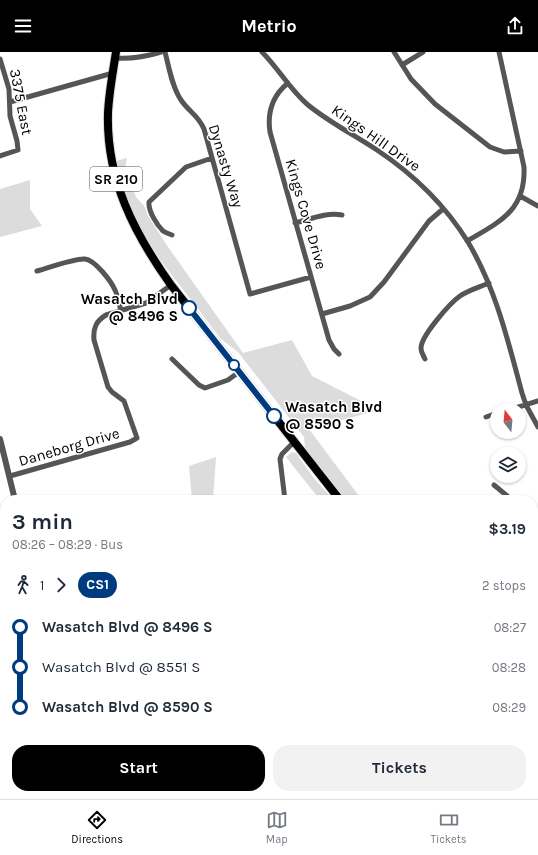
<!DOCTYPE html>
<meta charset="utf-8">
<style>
body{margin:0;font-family:Karla,sans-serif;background:#f2f2f3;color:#1f2937;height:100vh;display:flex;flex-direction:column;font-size:15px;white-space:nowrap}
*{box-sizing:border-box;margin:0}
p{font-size:13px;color:#747a83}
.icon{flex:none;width:22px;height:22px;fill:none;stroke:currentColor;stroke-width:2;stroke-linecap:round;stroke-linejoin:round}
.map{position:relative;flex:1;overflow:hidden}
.panel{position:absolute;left:0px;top:443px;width:538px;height:304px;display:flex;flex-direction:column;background:#fff;border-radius:16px 16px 0 0;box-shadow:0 1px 3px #0004}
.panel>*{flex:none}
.badge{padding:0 8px;border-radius:13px;font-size:14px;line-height:26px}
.needle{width:26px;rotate:344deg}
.tools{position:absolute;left:490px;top:351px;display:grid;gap:8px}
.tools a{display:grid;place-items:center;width:36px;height:36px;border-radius:50%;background:#fff;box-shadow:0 1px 3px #0004;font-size:20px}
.map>.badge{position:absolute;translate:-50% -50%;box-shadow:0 0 0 2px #fff}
.legs{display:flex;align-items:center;gap:6px;height:44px;padding:0 12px;font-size:13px}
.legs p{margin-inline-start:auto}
.summary{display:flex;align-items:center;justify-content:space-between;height:68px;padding:0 12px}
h1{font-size:22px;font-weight:700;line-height:30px}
.cta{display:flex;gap:8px;margin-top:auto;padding:8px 12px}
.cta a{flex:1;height:46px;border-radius:16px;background:#000;color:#fff;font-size:16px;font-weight:700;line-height:46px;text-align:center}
.cta a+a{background:#f2f2f3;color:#1f2937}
ul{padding:0 12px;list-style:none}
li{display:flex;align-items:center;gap:14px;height:40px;font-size:15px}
li i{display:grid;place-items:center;width:6px;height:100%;margin:0 5px;background:currentColor}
li i::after{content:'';width:10px;height:10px;margin:-5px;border:3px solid;border-radius:50%;background:#fff}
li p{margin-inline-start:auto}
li:first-child i{background:linear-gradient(#0000 50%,currentColor 0)}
li:last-child i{background:linear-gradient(currentColor 50%,#0000 0)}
header{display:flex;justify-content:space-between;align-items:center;height:52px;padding:0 12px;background:#000;color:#fff;font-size:18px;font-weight:700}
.dock{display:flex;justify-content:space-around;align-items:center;height:56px;border-top:1px solid #e0e1e3;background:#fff;font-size:11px;color:#747a83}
.dock a{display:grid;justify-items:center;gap:2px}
.dock .on{color:#000}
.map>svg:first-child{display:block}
</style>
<header><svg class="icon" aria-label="menu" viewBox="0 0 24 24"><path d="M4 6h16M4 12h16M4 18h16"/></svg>Metrio<svg class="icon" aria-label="share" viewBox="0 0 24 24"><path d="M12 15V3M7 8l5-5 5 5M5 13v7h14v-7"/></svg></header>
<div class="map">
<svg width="538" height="747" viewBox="0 0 538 747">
<rect width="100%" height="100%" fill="#fff"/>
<!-- green -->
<path fill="#dcdcdc" d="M127,106l-2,10 11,29 9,10 2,7 19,30 77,109 49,-13 20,36 67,34 -70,19 53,71h-16l-41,-52 -1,-11 -66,-85 -17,-13 -60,-78 -20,-31 -12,-25 -5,-16 -8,-28z
M30,128v29l12,17 -42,11v-48z
M292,400l4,1 18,25 19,22h-13l-34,-43z
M216,405l-3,43h-21l-3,-34z
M0,674l5,4v39l-5,-4z"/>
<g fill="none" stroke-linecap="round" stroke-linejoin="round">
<!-- stream -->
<path stroke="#a3a3a3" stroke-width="1.5" d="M533,637l5,-3
M419,747l4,-5"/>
<!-- primary casing -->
<g stroke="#dbdbdb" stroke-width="10">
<path id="primary" d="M116,0c-3,20 -7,40 -8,61 -2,66 26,120 63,172l169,215
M533,696l5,7"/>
</g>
<!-- minor -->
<path stroke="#555" stroke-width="5" d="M165,0c4,15 7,35 16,48 8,12 17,15 23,29l46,165 61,-17
M262,0c17,17 28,38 46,53 21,17 46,30 69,45 36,24 68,55 91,92 28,47 40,99 54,151l4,12 12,22
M394,0l17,27 24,25 55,43 14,5 17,-1
M115,6c17,1 30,-1 46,-6
M0,7l9,30 1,27 7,25 1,9 -18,6
M402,13l21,-13
M288,31c-16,13 -21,29 -18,49l59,208 5,9 5,5
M10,50l103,-29
M520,144l18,10
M295,171c16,-4 31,-11 47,-8
M172,183c-3,-1 -6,-2 -9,-4 -6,-6 -15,-20 -14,-29l37,-35 26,-9
M467,189c33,-19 59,-31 57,-74l-25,-115
M37,219c11,-3 38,-13 48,-12 10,1 26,22 30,31 3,6 4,14 6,21
M322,262l28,-8 20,-9 14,-15 45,-61 14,-12
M172,307l27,26 6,3 23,-8 11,-8
M425,307c-2,-4 -4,-7 -4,-11 0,-12 29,-45 39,-52 9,-6 20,-9 29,-13
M509,358l29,-9
M486,365l11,-4
M10,424l120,-34 7,-4 -13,-37 -12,-9 -4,-5 -14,-47c-1,-12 2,-19 12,-25l40,-12 25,-18
M494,433l18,15
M285,448l-5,-41 2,-5 12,-12
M533,474l5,7
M533,501l5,-4
M0,506l5,-1
M0,583l5,-4
M533,594l5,-4
M533,608l5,6
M0,644l5,4
M115,742l4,5
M230,742l5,5
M293,742l2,5
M454,742l2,5
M19,747l3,-5
M366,747l1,-5"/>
<!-- tertiary -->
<path stroke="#555" stroke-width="6" d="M0,387l15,61
M172,742l5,5"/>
<!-- primary -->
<use href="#primary" stroke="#000" stroke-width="8"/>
</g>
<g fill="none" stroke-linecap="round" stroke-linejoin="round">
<!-- line-1 casing -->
<g stroke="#fff" stroke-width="9">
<path id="line-1" d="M189,256l85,108"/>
</g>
<!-- line-1 -->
<use href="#line-1" stroke="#003b80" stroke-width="6"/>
</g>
<!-- markers -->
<g fill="#fff" stroke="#003b80" stroke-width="2">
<circle cx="189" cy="256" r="7"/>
<circle cx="234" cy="313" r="5"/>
<circle cx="274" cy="364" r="7"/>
</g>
<g text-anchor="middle" stroke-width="3" stroke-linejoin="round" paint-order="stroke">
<!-- shield labels -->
<rect fill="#fff" stroke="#4c4c4c" stroke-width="1" x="90" y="115" width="52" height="24" rx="3"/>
<g font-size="14" font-weight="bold" fill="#000">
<text x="116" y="132">SR 210</text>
</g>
<!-- street labels -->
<g font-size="15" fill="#000" stroke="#fff">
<text transform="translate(21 50) rotate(79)" y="5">3375 East</text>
<text transform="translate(376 86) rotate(35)" y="5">Kings Hill Drive</text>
<text transform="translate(226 114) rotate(73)" y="5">Dynasty Way</text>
<text transform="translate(306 162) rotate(74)" y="5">Kings Cove Drive</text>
<text transform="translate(69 395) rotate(-16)" y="5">Daneborg Drive</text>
</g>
<!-- stop labels -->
<g font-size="15" font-weight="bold" fill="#000" stroke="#fff" text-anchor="end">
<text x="178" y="252">Wasatch Blvd<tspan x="178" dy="17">@ 8496 S</tspan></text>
<text x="285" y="360" text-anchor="start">Wasatch Blvd<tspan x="285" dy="17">@ 8590 S</tspan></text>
</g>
</g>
</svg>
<div class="tools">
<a><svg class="needle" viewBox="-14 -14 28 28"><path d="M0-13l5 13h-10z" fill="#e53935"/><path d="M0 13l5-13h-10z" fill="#747a83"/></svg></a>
<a><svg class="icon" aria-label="layers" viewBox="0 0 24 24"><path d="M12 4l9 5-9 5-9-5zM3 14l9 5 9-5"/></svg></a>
</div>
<section class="panel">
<div class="summary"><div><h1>3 min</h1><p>08:26 – 08:29 · Bus</p></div><b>$3.19</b></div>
<div class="legs"><svg class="icon" aria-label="walk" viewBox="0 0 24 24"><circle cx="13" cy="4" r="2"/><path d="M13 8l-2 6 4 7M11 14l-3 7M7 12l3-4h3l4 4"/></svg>1<svg class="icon" aria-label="forward" viewBox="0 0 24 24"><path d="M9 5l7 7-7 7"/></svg><b class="badge" style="background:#003b80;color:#fff">CS1</b><p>2 stops</p></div>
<ul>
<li><i style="color:#003b80"></i><b>Wasatch Blvd @ 8496 S</b><p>08:27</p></li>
<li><i style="color:#003b80"></i><span>Wasatch Blvd @ 8551 S</span><p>08:28</p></li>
<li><i style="color:#003b80"></i><b>Wasatch Blvd @ 8590 S</b><p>08:29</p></li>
</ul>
<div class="cta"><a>Start</a><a>Tickets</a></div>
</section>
</div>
<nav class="dock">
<a class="on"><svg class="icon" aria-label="directions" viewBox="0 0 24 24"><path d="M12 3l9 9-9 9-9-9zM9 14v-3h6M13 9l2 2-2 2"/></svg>Directions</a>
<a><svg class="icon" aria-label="map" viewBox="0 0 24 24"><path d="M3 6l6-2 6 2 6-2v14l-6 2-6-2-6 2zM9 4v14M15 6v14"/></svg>Map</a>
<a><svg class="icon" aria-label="tickets" viewBox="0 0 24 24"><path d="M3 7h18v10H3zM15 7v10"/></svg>Tickets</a>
</nav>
